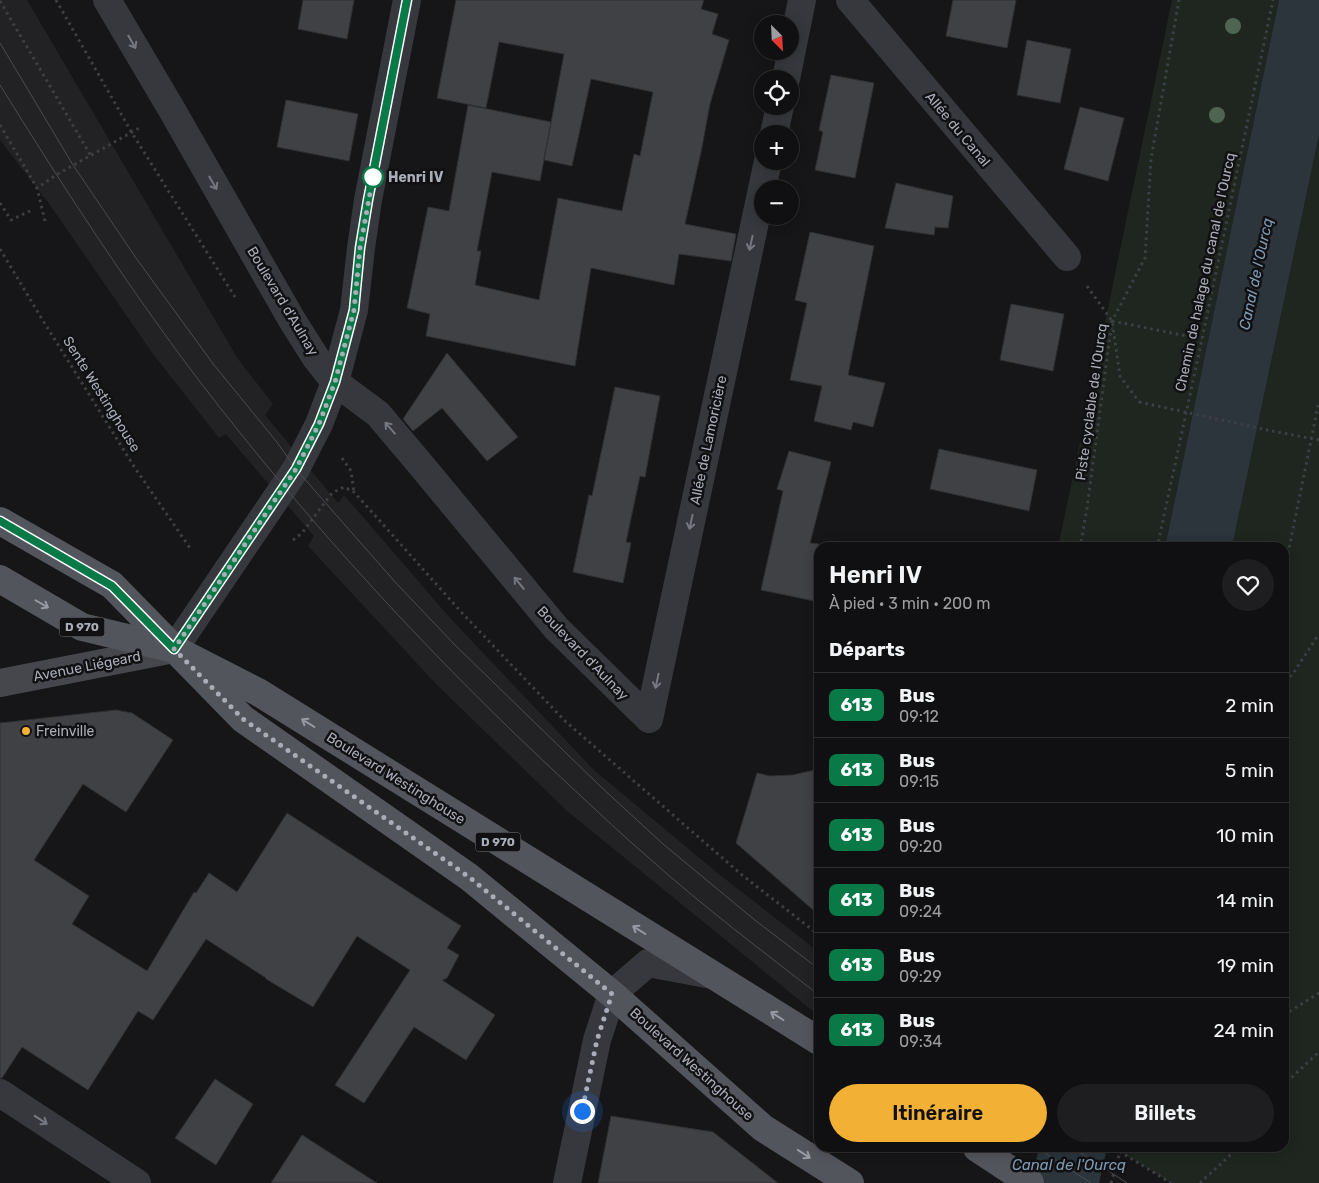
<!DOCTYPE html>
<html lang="fr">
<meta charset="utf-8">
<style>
body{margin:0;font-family:Rubik,sans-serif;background:#1e1e20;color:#f1f3f6;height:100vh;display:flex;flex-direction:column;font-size:19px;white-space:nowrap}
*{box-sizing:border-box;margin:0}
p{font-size:16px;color:#9c9d9f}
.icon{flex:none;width:28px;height:28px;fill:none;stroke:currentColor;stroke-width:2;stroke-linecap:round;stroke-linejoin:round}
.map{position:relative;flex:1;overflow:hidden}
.drawer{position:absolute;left:814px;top:542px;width:475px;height:610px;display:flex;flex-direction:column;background:#101012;border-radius:15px;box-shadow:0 2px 12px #0003,0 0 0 1px #303032}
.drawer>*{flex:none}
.badge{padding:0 10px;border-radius:8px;font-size:18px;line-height:32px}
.needle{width:32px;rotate:156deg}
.fabs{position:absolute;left:754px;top:15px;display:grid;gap:10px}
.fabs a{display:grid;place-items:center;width:45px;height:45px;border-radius:50%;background:#101012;box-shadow:0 2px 12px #0003,0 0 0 1px #303032;font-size:25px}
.you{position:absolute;width:25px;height:25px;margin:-12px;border:4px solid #fff;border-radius:50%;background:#1a73e8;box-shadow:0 0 0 8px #1a73e833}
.map>.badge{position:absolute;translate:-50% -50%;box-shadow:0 0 0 2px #fff}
h2{padding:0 15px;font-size:19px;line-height:45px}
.round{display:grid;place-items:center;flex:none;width:52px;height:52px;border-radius:26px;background:#1e1e20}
.summary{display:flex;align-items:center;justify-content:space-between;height:85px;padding:0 15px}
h1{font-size:24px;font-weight:600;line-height:38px}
.button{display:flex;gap:10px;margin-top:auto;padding:10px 15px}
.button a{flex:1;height:58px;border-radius:30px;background:#f2b134;color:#111;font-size:20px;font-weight:600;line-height:58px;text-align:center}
.button a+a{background:#1e1e20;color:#f1f3f6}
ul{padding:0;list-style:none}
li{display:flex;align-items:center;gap:15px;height:65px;padding:0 15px;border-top:1px solid #303032}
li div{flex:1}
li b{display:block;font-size:19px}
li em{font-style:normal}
li .badge{min-width:55px;font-weight:700;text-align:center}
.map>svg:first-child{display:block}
</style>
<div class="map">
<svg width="1319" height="1183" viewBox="0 0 1319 1183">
<rect width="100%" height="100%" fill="#161618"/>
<!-- built -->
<path fill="#222225" d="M0,0h27l211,359 35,45 -8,11 73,88 6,-8 107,124 143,151 126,105 99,77v64l-252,-205 -131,-127 -128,-138 6,-10 -73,-84 -15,-18 -7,4 -66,-84 -103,-149 -50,-65z"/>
<!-- green -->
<path fill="#1e261f" d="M1172,0h107l-114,547 -107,1z
M1319,135v1048h-148l-57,-35h170v-600l-52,-1z"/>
<!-- water -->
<path fill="#2c353c" d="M1279,0h40v135l-87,412h-67z
M1039,1148h68l-8,35h-68z"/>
<!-- building -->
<path fill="#404145" stroke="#303034" d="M303,0h51l-7,39 -49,-10z
M456,0h248l-3,9 17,5 -6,20 17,6 -19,64 -9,48 -16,72 51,10 -5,27 -52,-7 -5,31 -83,-17 -16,98 -149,-30 4,-22 -23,-6 21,-101 21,4 19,-106 83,17 -11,59 -48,-9 -15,79h4l-6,34 64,15 19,-102 64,13 12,-57 6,2 13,-64 -62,-13 -19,87 -28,-6 20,-106 -65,-12 -13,66 -49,-10z
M953,0h63l-9,48 -61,-12z
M1027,40l44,9 -11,54 -43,-8z
M831,75l43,8 -19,95 -40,-8 8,-38 -4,-2z
M286,100l72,14 -9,47 -72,-14z
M1080,107l44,11 -16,63 -44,-12z
M896,183l57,13 -5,32 -13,-1 -1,8 -49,-7z
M810,232l64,14 -26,129 37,8 -12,44 -20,-5 -2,8 -37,-9 8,-35 -32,-6 17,-77 -12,-3z
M1011,304l53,10 -11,57 -53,-11z
M447,353l71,84 -31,24 -45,-53 -29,23 -10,-12z
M615,387l45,9 -15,81 -5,-1 -14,66 5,1 -8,40 -50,-11 16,-77 3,1z
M939,449l98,21 -8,41 -99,-22z
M789,451l42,11 -21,81 9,1v58l-58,-12 22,-99 -6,-2z
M116,710l16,3 41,27 -47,72 -43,-28 -49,76 55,36 -17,28 75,47 47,-79 2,1 13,-20 28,19 50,-79 174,113 -14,22 12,7 -12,23 -5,2 53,35 -29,45 -52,-33 -50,76 -29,-18 75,-115 -53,-34 -44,71 -47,-28v-1l-60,-39 -53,81 -15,-9 -50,79 -66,-43 -20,31h-2v-355z
M819,769v146l-83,-72 21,-70 13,3 23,-1z
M215,1079l38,25 -37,61 -41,-27z
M611,1116l102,16 65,51h-180z
M302,1135l75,48h-106z"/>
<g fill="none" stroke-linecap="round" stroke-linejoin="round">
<!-- path -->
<path stroke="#3d3f44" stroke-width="3" stroke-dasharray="2.5 4" stroke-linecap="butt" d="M56,0l76,133 103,164
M0,1l91,155
M0,125l37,63
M0,203l11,17 21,-10
M45,221l-8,-33 19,-13 85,-48
M0,249l42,70 93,149 55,80
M1087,286l25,35 8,55 19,26
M1112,321l90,18
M1272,431l47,9
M342,458l9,13 3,21
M293,540l9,-7 30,-40 12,-6 10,5 109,122 102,107 177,154 77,60
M1080,548l7,-40 25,-187 33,-63 6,-99 28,-159
M1157,548l45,-209 71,-339
M1284,573l35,-172
M1284,680l8,-5 27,-41
M1284,1015l35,-22
M1284,1088l5,-8 30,-28
M1111,1183l10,-35
M1200,1183l38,-35"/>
<!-- street -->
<path stroke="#37383d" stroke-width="28" d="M107,0l65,110 120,210 24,38 19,24 43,32 43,51 135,163 93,91
M850,0l217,257
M786,79l16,-79
M774,134l6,-28
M174,649l122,-180 23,-45 16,-42 19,-72 7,-62 7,-48 39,-200
M649,719l119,-558
M0,1093l137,90
M567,1183l30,-143 15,-46 36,-31 64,12"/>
<!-- secondary -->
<path stroke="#45474d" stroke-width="28" d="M0,683l174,-34"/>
<!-- primary -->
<path stroke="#53555c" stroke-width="28" d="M0,521l112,64 131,134 226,158 143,117 151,134 87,55
M0,579l82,48 92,22 84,43 561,349"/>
<!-- tram -->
<path stroke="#4a4c52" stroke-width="1" d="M0,43l73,122 63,93 78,107 62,76 20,28 41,47 59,67 59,62 145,141 63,58 93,77 63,48
M0,85c62,100 126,199 197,293 112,146 236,281 371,406 27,25 54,51 82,75 54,48 112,92 169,136
M1037,1148l54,35
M1073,1148l54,35"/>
<!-- path-bridge -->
<path stroke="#3d3f44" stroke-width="3" stroke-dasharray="2.5 4" stroke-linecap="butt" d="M1139,402l133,29
M1114,1148l57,35"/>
<!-- primary-bridge -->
<path stroke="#53555c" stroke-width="28" d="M977,1148l53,35"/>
</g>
<!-- trees -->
<g fill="#506452">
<circle cx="1233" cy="26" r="8"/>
<circle cx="1217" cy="115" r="8"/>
</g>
<!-- one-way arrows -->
<defs><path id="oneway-shaft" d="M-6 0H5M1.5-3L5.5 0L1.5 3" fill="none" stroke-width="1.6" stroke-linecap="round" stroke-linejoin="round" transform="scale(1.25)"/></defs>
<g stroke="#757881">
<use href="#oneway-shaft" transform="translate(132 42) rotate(60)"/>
<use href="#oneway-shaft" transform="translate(213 183) rotate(60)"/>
<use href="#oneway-shaft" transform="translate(751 243) rotate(102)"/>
<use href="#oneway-shaft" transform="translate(390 428) rotate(-131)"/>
<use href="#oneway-shaft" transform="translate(691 522) rotate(102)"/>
<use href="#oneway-shaft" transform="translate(519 583) rotate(-129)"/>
<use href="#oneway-shaft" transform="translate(657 681) rotate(102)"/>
<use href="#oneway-shaft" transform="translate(41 1120) rotate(33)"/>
</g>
<g stroke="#979ba6">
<use href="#oneway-shaft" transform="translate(42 604) rotate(30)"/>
<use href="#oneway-shaft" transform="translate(308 723) rotate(-148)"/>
<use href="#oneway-shaft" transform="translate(639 930) rotate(-148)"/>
<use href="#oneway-shaft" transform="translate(777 1016) rotate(-148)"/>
<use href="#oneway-shaft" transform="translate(804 1154) rotate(33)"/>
</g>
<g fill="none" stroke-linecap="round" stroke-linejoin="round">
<!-- line casing -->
<g stroke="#fff" stroke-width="11">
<path id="line" d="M0,521l112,65 62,63 122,-180 23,-45 16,-42 19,-72 6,-62 8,-48 39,-200"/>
</g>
<!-- line -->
<use href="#line" stroke="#097a47" stroke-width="8"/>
<!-- walk -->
<path stroke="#a8adb8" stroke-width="5" stroke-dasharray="0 9" d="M373,177l-13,71 -6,62 -19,72 -16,42 -23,45 -122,180 69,70 226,158 143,117 -15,46 -15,71"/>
</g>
<!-- markers -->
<circle fill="#fff" stroke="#097a47" stroke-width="2.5" cx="373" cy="177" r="10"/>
<circle fill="#f2b134" stroke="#111113" stroke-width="2" cx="26" cy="731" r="5"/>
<g text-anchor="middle" stroke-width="5" stroke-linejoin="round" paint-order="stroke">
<!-- shield labels -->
<g fill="#111113" stroke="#7b7e86" stroke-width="1">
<rect x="59.5" y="617.5" width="45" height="19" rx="4"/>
<rect x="475.5" y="832.5" width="45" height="19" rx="4"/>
</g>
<g font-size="12" font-weight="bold" fill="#a8adb8">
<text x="82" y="631">D 970</text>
<text x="498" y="846">D 970</text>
</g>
<!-- street labels -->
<g font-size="14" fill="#a8adb8" stroke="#111113">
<text transform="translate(958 129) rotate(50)" y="5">Allée du Canal</text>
<text transform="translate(1205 272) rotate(-78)" y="5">Chemin de halage du canal de l'Ourcq</text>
<text transform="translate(283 301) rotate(59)" y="5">Boulevard d'Aulnay</text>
<text transform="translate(102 394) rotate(58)" y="5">Sente Westinghouse</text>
<text transform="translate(1091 402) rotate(-82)" y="5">Piste cyclable de l'Ourcq</text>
<text transform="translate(708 440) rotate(-78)" y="5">Allée de Lamoricière</text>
<text transform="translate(583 653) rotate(46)" y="5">Boulevard d'Aulnay</text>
<text transform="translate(87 666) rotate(-11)" y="5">Avenue Liégeard</text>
<text transform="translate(396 778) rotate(32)" y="5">Boulevard Westinghouse</text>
<text transform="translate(692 1064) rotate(42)" y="5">Boulevard Westinghouse</text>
</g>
<!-- stop labels -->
<g font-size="14" font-weight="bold" fill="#a8adb8" stroke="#111113" text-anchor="start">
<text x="388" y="182">Henri IV</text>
</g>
<!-- poi labels -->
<g font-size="14" fill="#a8adb8" stroke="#111113" text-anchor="start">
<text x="36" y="736">Freinville</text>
</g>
<!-- water labels -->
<g font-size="15" font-style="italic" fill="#7f9bb3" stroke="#111113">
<text transform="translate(1256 274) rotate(-78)" y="5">Canal de l'Ourcq</text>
<text x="1069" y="1170">Canal de l'Ourcq</text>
</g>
</g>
</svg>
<div class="fabs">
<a><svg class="needle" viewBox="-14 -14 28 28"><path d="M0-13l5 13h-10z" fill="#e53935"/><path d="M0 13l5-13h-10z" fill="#9c9d9f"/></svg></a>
<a><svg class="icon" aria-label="locate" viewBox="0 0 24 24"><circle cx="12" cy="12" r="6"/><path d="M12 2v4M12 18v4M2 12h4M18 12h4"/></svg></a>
<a>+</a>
<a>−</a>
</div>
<div class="you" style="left:582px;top:1111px"></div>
<section class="drawer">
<div class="summary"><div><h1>Henri IV</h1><p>À pied · 3 min · 200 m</p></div><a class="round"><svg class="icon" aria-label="heart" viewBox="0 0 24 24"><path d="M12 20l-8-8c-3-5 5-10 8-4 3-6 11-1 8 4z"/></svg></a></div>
<h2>Départs</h2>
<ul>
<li><span class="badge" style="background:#097a47;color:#fff">613</span><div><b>Bus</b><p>09:12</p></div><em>2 min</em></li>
<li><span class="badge" style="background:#097a47;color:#fff">613</span><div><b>Bus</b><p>09:15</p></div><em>5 min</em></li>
<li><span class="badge" style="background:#097a47;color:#fff">613</span><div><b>Bus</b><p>09:20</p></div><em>10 min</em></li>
<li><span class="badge" style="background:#097a47;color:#fff">613</span><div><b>Bus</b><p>09:24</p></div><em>14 min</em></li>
<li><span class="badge" style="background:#097a47;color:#fff">613</span><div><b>Bus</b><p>09:29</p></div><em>19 min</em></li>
<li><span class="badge" style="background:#097a47;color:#fff">613</span><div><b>Bus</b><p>09:34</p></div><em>24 min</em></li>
</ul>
<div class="button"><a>Itinéraire</a><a>Billets</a></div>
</section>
</div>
